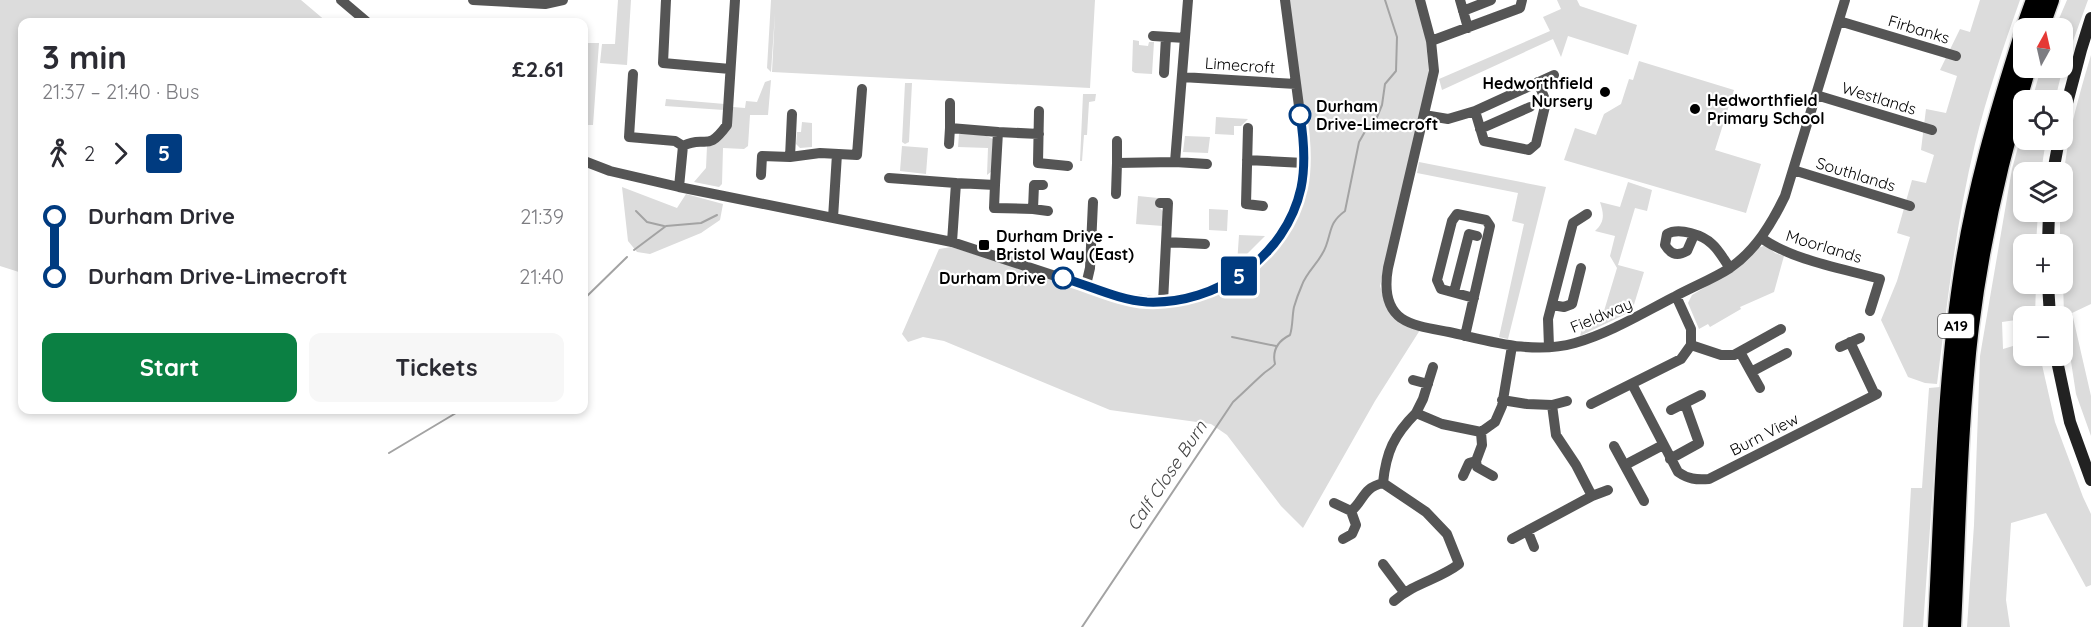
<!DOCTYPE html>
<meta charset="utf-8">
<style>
body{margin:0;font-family:Quicksand,sans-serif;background:#f7f7f7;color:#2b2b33;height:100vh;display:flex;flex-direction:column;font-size:22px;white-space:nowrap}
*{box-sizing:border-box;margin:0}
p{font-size:20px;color:#7c7c81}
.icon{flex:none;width:33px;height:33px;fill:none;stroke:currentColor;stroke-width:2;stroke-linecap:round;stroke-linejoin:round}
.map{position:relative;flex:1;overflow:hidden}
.side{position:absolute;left:18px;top:18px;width:570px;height:396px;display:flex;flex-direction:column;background:#fff;border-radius:12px;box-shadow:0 3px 9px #0003}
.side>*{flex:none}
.badge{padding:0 12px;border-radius:4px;font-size:21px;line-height:39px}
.needle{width:39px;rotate:8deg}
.tools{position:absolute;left:2013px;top:18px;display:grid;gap:12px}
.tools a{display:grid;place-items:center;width:60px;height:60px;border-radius:12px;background:#fff;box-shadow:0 3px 9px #0003;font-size:30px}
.map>.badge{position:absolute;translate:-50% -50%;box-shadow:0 0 0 3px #fff}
.legs{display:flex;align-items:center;gap:9px;height:66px;padding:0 24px;font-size:20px}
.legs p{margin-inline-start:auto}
.head{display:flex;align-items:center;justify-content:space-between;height:102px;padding:0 24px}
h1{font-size:33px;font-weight:700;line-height:45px}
.primary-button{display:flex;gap:12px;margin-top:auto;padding:12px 24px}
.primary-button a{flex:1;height:69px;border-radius:12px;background:#0b8043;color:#fff;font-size:24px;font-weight:700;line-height:69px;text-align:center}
.primary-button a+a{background:#f7f7f7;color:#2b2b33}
ul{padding:0 24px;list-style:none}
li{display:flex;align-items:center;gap:21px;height:60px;font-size:22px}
li i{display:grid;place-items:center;width:9px;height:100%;margin:0 8px;background:currentColor}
li i::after{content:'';width:15px;height:15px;margin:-8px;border:4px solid;border-radius:50%;background:#fff}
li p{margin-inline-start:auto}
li:first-child i{background:linear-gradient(#0000 50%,currentColor 0)}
li:last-child i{background:linear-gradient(currentColor 50%,#0000 0)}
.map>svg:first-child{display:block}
</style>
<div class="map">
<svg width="2091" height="627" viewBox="0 0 2091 627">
<rect width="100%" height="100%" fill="#fff"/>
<!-- green -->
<path fill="#dcdcdc" d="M0,0h301l26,22h-305v251l-22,-7z
M618,0h13l-4,65 -27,-2 2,-19h13z
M771,0h324l-5,88 -318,-16 3,-59 -4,59 -4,-4z
M1285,0h133l7,31 4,43 -49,212 7,21 33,23 -45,71 -72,127 -22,-22 -54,-71 -16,-11 -101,-14 -166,-69 -21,-4 -15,5 -6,-8 37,-85 12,-2 100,31 112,24 65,-18 57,-56 19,-65z
M1557,0h20l3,6 57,19 -9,30 -60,-19 -7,21 -8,-18 -111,51 -3,-11 111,-48 -7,-14 18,-8z
M1980,0h40c-17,48 -33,95 -45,144 -19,79 -28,160 -38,240l-12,-1 -17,-6 -27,-57 16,-39 13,-44 -13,-4 15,-53 14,3 8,-28 -13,-5 5,-41 20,4 11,-37 -17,-6 20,-41 10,3z
M2067,0h21l-26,71 -7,29h-23l9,-32h21v-40h-7z
M1133,40l6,1v4l9,1 1,-4h5l-2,32 -17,-1 -3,-2z
M586,43h13l-6,82h-9z
M2091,55v249l-19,9 19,83v40l-15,-42 -12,-78 -2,-72h-2v-32h2c0,-58 13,-103 29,-157z
M1639,61l95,29 -19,60 46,14 -15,49 -182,-53 11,-32 21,7 8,-21 17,-10 8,-25 4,1z
M771,80l-3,35h-18l-2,31 -4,3 -21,-1 -1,36 -3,3 -25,-5 12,-14 1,-22c22,-6 24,-18 26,-39l12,1 1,-7 11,1 8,-20z
M905,83h7l-3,59 -4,2 -3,-2z
M1083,94h13l-1,7 -6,1 -2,33h-3l-2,26h-2z
M666,99l59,5 -1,6 -59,-4z
M1216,117l32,2 -7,7h-7v9l-19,-1z
M802,122l10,1v24l-12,1 -4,-4 1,-12h4z
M2023,129l1,11h22l-5,32h-17v40h14l-2,32h-12v40h12l-1,32h-11l-1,3 -21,3 1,27 20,-6 1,13h16l15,66 28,75 8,17v71l-5,2 -40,-74 -35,10 -5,77 4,27h-43l7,-102 6,-169 32,-187z
M959,134c11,0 24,-1 34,5l-1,32 -5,4 1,-27 -30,-1z
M1185,136l25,1 -2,16 -25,-1z
M902,146l26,2 -2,26 -26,-3z
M1419,162l127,25 -38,152 -9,-2 25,-113 -12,-3 6,-28 -101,-20z
M1628,182l24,8 -5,21 -12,-3 -17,57 26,7 -12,39 -52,25 5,-18 16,3 16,-53 -7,-12 5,-20 -20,-5c10,-9 9,-17 5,-29l20,5z
M622,187l55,21 9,-14 37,10 -3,16 -19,13 -51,21 -13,-2 -9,-11z
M1138,196l20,2v8l6,6 -1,14 -27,-2z
M1209,209l19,1 -1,21 -18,-1z
M1239,235l26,1 -28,28z
M1766,245l9,8 9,3 -10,36 -34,15 1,2 -31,18 -2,-3 -9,5 -11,-26 4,-8 40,-24 26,-23z
M1940,387l-17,240h-20l8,-139h11l7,-100z"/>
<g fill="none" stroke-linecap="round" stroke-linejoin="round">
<!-- stream -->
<path stroke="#a3a3a3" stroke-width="2" d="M636,211l11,11 17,4
M634,250l32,-24 35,-3 16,-8
M584,299l43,-42
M1232,337l44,9
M389,453l72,-43
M1082,627l151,-225c10,-9 20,-19 30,-28 4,-4 8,-5 12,-10 -3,-13 3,-23 15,-29 3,-9 2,-19 4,-28 2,-7 5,-15 8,-22 5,-14 19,-24 24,-39 6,-16 3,-23 19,-35l14,-69 8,-14 8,-6 7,-17 3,-21 11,-13 1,-34 -12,-37"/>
<!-- highway casing -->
<g stroke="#dbdbdb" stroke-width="21">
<path id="highway" d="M2025,28l10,-28
M2040,28l10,-28
M1937,627c6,-116 8,-233 25,-348 12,-84 36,-166 62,-247
M1952,627c5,-100 6,-201 18,-301 11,-88 31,-174 57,-258"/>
</g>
<!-- street -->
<path stroke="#555" stroke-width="10" d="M341,0l26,22
M473,0l72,4 18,-4
M666,0l-3,63 67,6
M1420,0l11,41 3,30 -46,197c-3,17 -3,38 13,50 13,9 33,11 48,14 41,9 84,23 126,11 35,-10 66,-29 99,-46 18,-10 39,-18 56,-29 26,-18 42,-45 55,-72l60,-196
M1460,0l8,28
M1463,11l28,-11
M1839,21l117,35
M1153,36l32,2
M1431,41l89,-33 2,-8
M1164,73l2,-36
M633,74l-4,63 46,4 8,5 -4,41
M1182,77l114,7
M1816,95l116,35
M950,103v25l48,4 -3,53 -39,-2 -4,59
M1039,111l-1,52 30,3
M1475,111l9,30 45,9 7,-6 10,-42 -8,-20
M1424,115l24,4 27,-8 79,-36
M1248,128l-2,76 17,2
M1480,129l50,-22
M998,132l41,2
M949,144l1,-16
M683,146c23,-12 23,8 44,-21l8,-125
M790,157l2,-43
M1247,160l57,3
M584,161l26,10 69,16 273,55 170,56 41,4 25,-4 40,-14 18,-12 16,-15 23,-29 11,-23 5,-18 3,-43 -19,-144
M1175,162l32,2
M1117,163v-22
M1793,170l117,36
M761,175l1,-19 28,1 30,-4 37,2 5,-66
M889,178l67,5
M995,185l-1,23 39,1 1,-24h9
M1116,194l1,-31 58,-1 13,-162
M1160,203h8l-5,99
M1033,209l15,2
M833,218l4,-64
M1694,235l-7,16c-9,5 -16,4 -22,-6l2,-11c12,-7 36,1 45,10 7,6 12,16 18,24
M1761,238c34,23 80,30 119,41l-10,32
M1166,242l39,2
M1086,285l4,-17 3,-66
M1454,292l15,-58 8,2
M1552,305l12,2 8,-3 9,-36
M1465,336l25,-110 -4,-6 -29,-6 -5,7 -15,59 4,9 33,9
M1850,342l25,53
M1691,345l30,10h13l47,-26
M1549,347l-1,-28 25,-96 14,-9
M1840,347l20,-9
M1740,352l11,20 36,-19
M1433,367l-10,32 -7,14 26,11 39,8 14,-10 7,-16 10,-60
M1751,372l9,16
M1413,380l15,4
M1632,384l46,88c10,7 18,8 31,7l168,-85
M1502,400l25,4 25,1 4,30 20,30 16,31
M1591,404l90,-45 10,-14v-16l-15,-33
M1552,405l15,-4
M1671,410l30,-15
M1614,446l30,55
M1670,459l29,-16 -14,-39
M1476,461l1,6 16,9
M1625,465l38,-20
M1463,476l6,-13 7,-2 6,-16 -1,-13
M1383,483l43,29 21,22 12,30c-21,16 -43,18 -65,37
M1383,483c3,-31 11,-48 33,-70
M1334,503l17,8c13,-10 11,-23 32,-28
M1528,532l6,15
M1343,539l9,-5 4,-9 -5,-14
M1512,539l80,-43 16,-6
M1383,564l21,28"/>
<!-- secondary -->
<path stroke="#222" stroke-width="12" d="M2062,122l19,-72 10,-32
M2053,172l6,-32
M2048,244l1,-32
M2048,284l2,32
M2056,356l14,66 21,58"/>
<!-- highway -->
<use href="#highway" stroke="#000" stroke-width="18"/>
</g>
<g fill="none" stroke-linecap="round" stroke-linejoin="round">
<!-- line-1 casing -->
<g stroke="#fff" stroke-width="14">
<path id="line-1" d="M1063,278c28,8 55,22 84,24 69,3 139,-45 154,-114 5,-24 3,-48 -1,-73"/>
</g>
<!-- line-1 -->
<use href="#line-1" stroke="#003b80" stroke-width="9"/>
</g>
<!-- markers -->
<g fill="#000" stroke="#fff" stroke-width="2">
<circle cx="1605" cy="92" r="6"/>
<circle cx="1695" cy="109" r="6"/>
<rect x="978" y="239" width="12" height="12" rx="3"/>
</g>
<g fill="#fff" stroke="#003b80" stroke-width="3">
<circle cx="1300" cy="115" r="10"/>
<circle cx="1063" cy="278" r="10"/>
</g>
<g text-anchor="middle" stroke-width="4.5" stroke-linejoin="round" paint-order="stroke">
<!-- shield labels -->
<rect fill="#fff" stroke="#4c4c4c" stroke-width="1.5" x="1938" y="314" width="36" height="24" rx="4.5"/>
<g font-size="15" font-weight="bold" fill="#000">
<text x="1956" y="331">A19</text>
</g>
<!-- street labels -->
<g font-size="16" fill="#000" stroke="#fff">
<text transform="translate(1919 29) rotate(17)" y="6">Firbanks</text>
<text transform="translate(1240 65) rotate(4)" y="6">Limecroft</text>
<text transform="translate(1879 98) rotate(17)" y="6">Westlands</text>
<text transform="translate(1856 174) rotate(17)" y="6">Southlands</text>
<text transform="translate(1824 246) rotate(17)" y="6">Moorlands</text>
<text transform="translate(1601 315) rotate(-23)" y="6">Fieldway</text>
<text transform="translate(1764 434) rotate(-27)" y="6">Burn View</text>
</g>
<!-- poi labels -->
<g font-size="16" font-weight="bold" fill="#000" stroke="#fff" text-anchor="start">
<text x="1593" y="89" text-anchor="end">Hedworthfield<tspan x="1593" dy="18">Nursery</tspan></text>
<text x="1707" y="106">Hedworthfield<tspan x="1707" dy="18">Primary School</tspan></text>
<text x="996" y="242">Durham Drive -<tspan x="996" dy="18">Bristol Way (East)</tspan></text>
</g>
<!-- stop labels -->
<g font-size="16" font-weight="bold" fill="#000" stroke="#fff" text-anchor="start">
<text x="1316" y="112">Durham<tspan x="1316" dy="18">Drive-Limecroft</tspan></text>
<text x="1046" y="284" text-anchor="end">Durham Drive</text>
</g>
<!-- water labels -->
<g font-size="18" font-style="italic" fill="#444" stroke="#fff">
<text transform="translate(1167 476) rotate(-56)" y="6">Calf Close Burn</text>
</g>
</g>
</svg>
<div class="tools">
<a><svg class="needle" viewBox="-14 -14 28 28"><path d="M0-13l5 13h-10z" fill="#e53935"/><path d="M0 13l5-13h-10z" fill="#7c7c81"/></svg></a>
<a><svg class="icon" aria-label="locate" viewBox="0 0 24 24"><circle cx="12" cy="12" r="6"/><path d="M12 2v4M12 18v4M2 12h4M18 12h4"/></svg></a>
<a><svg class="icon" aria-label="layers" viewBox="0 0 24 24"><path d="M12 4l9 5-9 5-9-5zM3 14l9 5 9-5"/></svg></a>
<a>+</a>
<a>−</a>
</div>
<b class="badge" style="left:1239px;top:276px;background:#003b80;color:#fff">5</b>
<section class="side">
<div class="head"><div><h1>3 min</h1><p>21:37 – 21:40 · Bus</p></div><b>£2.61</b></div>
<div class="legs"><svg class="icon" aria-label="walk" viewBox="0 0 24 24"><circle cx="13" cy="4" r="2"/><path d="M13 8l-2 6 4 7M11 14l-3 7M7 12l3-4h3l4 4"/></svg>2<svg class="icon" aria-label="forward" viewBox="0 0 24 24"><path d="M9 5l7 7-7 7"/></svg><b class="badge" style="background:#003b80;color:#fff">5</b></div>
<ul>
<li><i style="color:#003b80"></i><b>Durham Drive</b><p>21:39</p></li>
<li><i style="color:#003b80"></i><b>Durham Drive-Limecroft</b><p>21:40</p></li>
</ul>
<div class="primary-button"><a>Start</a><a>Tickets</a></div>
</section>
</div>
